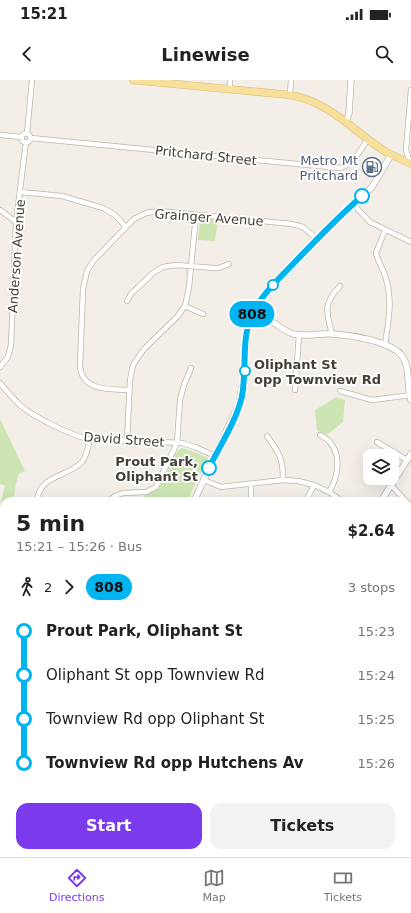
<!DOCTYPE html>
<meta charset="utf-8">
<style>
body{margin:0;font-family:"DejaVu Sans",sans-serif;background:#f2f2f2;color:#222;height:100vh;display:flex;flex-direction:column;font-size:15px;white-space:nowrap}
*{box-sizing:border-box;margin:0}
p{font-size:13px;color:#767676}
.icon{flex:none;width:22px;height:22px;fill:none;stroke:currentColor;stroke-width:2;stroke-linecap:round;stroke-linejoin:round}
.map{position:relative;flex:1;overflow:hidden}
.panel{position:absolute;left:0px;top:417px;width:411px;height:360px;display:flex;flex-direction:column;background:#fff;border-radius:12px 12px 0 0;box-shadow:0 4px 16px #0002}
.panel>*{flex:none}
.badge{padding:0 8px;border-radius:13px;font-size:14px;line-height:26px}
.tools{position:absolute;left:363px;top:369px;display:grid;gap:8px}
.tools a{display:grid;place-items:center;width:36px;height:36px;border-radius:8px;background:#fff;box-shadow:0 4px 16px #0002;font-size:20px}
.map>.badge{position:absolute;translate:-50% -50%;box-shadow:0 0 0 2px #fff}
.legs{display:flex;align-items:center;gap:6px;height:44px;padding:0 16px;font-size:13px}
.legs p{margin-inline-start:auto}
.overview{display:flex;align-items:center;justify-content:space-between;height:68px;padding:0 16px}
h1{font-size:22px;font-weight:800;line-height:30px}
.action{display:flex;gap:8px;margin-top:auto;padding:8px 16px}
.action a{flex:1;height:46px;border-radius:12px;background:#7c3aed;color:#fff;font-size:16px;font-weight:800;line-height:46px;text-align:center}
.action a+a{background:#f2f2f2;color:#222}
ul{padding:0 16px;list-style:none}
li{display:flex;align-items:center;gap:14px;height:44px;font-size:15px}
li i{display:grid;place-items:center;width:6px;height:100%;margin:0 5px;background:currentColor}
li i::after{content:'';width:10px;height:10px;margin:-5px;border:3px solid;border-radius:50%;background:#fff}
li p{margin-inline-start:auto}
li:first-child i{background:linear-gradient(#0000 50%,currentColor 0)}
li:last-child i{background:linear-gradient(currentColor 50%,#0000 0)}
.status{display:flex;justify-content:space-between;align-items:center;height:28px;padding:0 20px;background:#fff;direction:ltr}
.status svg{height:11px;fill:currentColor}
header{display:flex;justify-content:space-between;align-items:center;height:52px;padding:0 16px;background:#fff;font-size:18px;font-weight:800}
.tab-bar{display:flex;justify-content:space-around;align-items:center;height:56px;border-top:1px solid #e0e0e0;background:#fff;font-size:11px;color:#767676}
.tab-bar a{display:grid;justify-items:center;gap:2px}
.tab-bar .active{color:#7c3aed}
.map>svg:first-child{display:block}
</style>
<div class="status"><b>15:21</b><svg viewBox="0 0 49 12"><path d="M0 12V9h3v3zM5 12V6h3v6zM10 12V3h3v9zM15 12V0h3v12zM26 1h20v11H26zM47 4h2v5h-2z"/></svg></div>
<header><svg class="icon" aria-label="back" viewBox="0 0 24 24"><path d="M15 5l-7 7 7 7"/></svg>Linewise<svg class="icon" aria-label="search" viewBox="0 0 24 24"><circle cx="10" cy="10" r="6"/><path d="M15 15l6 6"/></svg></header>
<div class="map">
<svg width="411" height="777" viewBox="0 0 411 777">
<rect width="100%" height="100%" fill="#f3efe8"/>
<!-- green -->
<path fill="#cde4b3" d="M200,139l18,1 -3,21 -17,-1z
M336,317l9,3 -2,22 -16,13 -10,-5 -2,-20z
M0,339l25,52 -6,3 -3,9 -3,18h-9v78l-4,-5v-67l5,-22 -5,-1z
M181,368l5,1 22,9 -21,43h-42l-2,-5c20,-5 21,-18 29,-35 2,-5 4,-9 9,-13z
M4,527v51h-2l-2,-6v-40z
M407,649h4v117l-4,-1z
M272,773h88l-5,4h-80z"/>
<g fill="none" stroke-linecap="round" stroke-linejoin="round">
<!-- stream -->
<path stroke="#a8cfeb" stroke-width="1" d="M386,773l9,4
M365,777l4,-4"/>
<!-- minor casing -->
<g stroke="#bdb7ab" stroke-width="6">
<path id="minor" d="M230,9v-9
M290,15l1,-15
M27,53l5,-53
M21.5 58a4.5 4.5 0 1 1 9 0a4.5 4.5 0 1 1-9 0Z
M0,55l22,2
M31,58l308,30c13,-1 22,-19 29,-29
M410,83l-4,-13 5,-60
M20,112l42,4 41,12 12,7 11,12
M353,124l17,18 41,20
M0,130l16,12
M127,221l4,-7 22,-21 10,-6 13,-2 38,3h5l10,-4
M185,226l18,8
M332,254c-6,-23 -9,-30 8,-48
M385,265c3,-22 8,-44 1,-66 -2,-9 -8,-17 -10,-26l9,-23
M0,287l8,-10 3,-12 5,-123 10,-80
M0,303c7,8 13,16 21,23 13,11 53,31 69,33l92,4 13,4 20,9
M129,310c-18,-1 -47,2 -49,-24l3,-77 4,-18 7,-11 40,-41 12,-6 13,-2 133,13 11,3 14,12
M295,310l4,-55
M340,311l32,9 39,-5
M320,355c23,11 20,39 9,57
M267,356c13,18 16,22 16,44
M127,361l3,-61 3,-15 11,-16 33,-32 8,-11 4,-19 7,-72
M377,362l30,18
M204,400l17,7 62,-7 15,1 16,4 15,7 13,9
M251,404v17
M391,405l15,16
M37,421c2,-26 31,-24 45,-39 5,-6 6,-16 8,-23
M108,421l7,-5 8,-3 23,-1 10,-5 21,-44 3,-43 4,-15 7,-17
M306,421l8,-16
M407,422l4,4
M407,498l4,1
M0,708l4,-6
M233,773l4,4
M30,777l1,-4
M99,777l1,-4"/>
</g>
<!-- tertiary casing -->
<g stroke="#bdb7ab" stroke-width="7">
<path id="tertiary" d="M346,42l3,-9 2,-33
M255,228c12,9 24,21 38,26 13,3 27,-1 40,0 17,1 58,7 69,22 9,12 4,30 9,44
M194,421l45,-97 5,-29 3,-44 8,-23 15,-20 47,-49 55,-52 19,-32
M381,421l30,-47
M159,777l1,-4"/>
</g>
<!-- primary casing -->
<g stroke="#dbbc6d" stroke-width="8">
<path id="primary" d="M133,0l157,15c39,6 64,37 96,57 8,4 17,8 25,12"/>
</g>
<!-- minor -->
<use href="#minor" stroke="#fff" stroke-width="4.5"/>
<!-- tertiary -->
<use href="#tertiary" stroke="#fff" stroke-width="5.5"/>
<!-- primary -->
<use href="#primary" stroke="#f7df9c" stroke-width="7"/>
</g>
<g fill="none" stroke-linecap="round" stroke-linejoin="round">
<!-- line-1 casing -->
<g stroke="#fff" stroke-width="9">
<path id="line-1" d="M209,388c11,-23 28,-48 33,-72 5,-26 -1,-54 9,-79 9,-21 26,-36 41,-52 23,-24 45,-47 70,-69"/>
</g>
<!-- line-1 -->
<use href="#line-1" stroke="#00b5ef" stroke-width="6"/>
</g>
<!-- icons -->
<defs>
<g id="fuel-ring" transform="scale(1)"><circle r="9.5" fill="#fff" stroke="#5c6f8a" stroke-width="1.5"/><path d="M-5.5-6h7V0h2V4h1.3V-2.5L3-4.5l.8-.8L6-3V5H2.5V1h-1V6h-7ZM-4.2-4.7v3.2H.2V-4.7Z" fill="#5c6f8a"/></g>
</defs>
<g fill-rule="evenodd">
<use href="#fuel-ring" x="372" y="87"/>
</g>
<!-- markers -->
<g fill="#fff" stroke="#00b5ef" stroke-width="2">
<circle cx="362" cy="116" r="7"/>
<circle cx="273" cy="205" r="5"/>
<circle cx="245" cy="291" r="5"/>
<circle cx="209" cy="388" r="7"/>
</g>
<g text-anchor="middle" stroke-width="3.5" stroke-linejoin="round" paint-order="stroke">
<!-- street labels -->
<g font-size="13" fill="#454037" stroke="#fff">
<text transform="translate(206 75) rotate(6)" y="5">Pritchard Street</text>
<text transform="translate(209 137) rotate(4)" y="5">Grainger Avenue</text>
<text transform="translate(16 176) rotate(-86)" y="5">Anderson Avenue</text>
<text transform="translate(124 359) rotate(4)" y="5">David Street</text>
</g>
<!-- service labels -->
<g font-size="13" fill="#4e5e75" stroke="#fff" text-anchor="end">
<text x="358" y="85">Metro Mt<tspan x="358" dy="15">Pritchard</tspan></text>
</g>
<!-- stop labels -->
<g font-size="13" font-weight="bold" fill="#454037" stroke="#fff" text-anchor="start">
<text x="254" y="289">Oliphant St<tspan x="254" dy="15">opp Townview Rd</tspan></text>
<text x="198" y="386" text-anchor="end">Prout Park,<tspan x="198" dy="15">Oliphant St</tspan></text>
</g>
</g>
</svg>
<div class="tools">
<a><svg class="icon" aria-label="layers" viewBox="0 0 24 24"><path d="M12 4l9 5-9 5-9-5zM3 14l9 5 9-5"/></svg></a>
</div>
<b class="badge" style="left:252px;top:234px;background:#00b5ef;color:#111">808</b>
<section class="panel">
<div class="overview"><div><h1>5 min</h1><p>15:21 – 15:26 · Bus</p></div><b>$2.64</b></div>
<div class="legs"><svg class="icon" aria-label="walk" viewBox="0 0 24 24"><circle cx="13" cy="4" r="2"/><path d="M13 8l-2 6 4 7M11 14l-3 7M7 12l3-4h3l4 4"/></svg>2<svg class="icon" aria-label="forward" viewBox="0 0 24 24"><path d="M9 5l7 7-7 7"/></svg><b class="badge" style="background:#00b5ef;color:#111">808</b><p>3 stops</p></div>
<ul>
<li><i style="color:#00b5ef"></i><b>Prout Park, Oliphant St</b><p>15:23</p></li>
<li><i style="color:#00b5ef"></i><span>Oliphant St opp Townview Rd</span><p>15:24</p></li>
<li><i style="color:#00b5ef"></i><span>Townview Rd opp Oliphant St</span><p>15:25</p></li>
<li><i style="color:#00b5ef"></i><b>Townview Rd opp Hutchens Av</b><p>15:26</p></li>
</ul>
<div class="action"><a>Start</a><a>Tickets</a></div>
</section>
</div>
<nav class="tab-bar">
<a class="active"><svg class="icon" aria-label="directions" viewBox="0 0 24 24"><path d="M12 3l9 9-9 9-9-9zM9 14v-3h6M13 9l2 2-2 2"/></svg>Directions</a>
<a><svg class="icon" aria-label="map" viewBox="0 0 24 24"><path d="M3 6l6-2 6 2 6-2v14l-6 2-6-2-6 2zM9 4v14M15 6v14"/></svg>Map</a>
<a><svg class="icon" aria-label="tickets" viewBox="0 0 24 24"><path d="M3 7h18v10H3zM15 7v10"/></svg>Tickets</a>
</nav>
